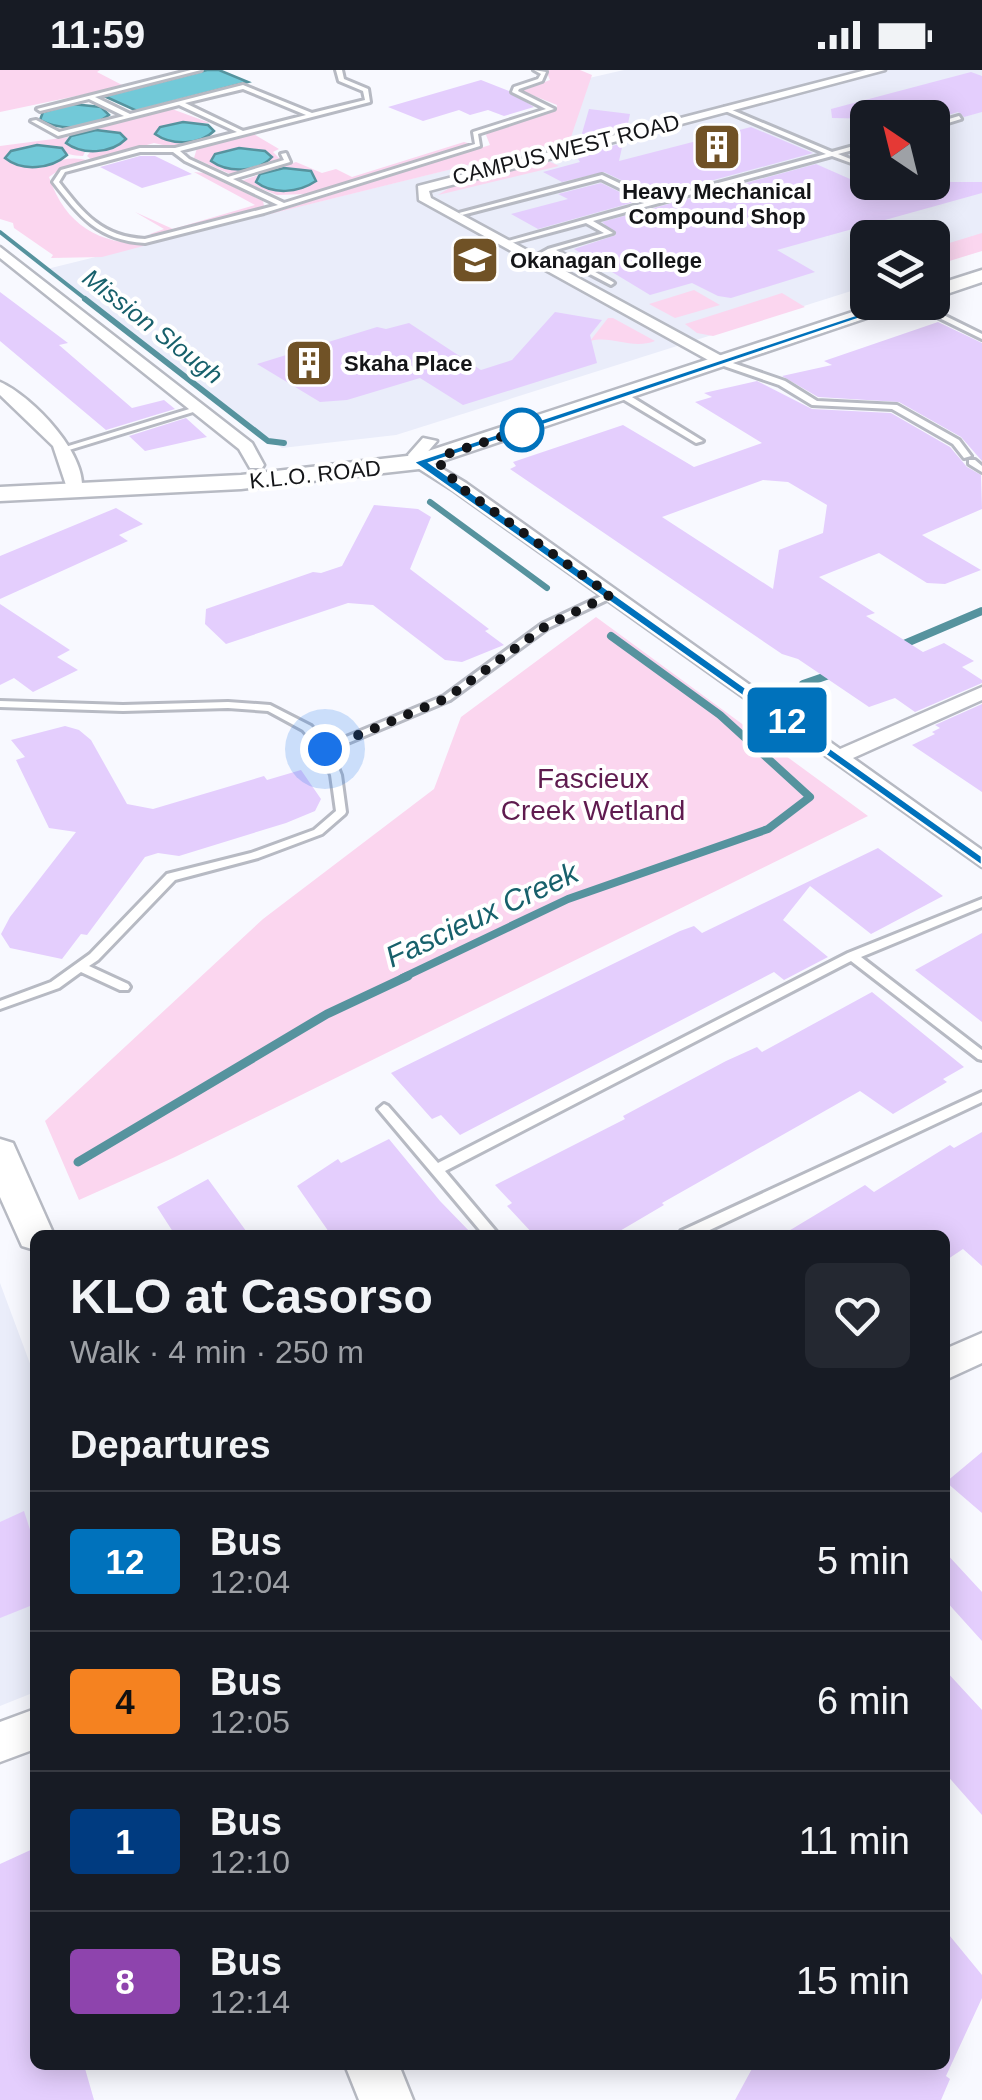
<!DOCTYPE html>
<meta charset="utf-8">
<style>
body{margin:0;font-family:Arial,sans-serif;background:#242831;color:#f1f3f6;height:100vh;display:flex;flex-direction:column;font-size:38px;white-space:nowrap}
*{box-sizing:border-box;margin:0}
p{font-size:32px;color:#9ea1a6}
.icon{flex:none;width:55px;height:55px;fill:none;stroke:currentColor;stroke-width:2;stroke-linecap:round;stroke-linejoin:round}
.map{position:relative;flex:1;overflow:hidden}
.details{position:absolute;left:30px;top:1160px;width:920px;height:840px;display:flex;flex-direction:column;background:#171b24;border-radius:15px;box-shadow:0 5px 25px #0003}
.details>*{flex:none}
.badge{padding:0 20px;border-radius:8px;font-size:35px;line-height:65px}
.needle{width:65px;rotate:325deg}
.buttons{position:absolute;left:850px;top:30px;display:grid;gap:20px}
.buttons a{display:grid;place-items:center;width:100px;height:100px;border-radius:15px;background:#171b24;box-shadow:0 5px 25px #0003;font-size:50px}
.you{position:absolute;width:50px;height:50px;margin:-25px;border:8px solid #fff;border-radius:50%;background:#1a73e8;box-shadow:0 0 0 15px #1a73e833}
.map>.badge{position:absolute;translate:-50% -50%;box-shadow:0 0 0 5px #fff}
h2{padding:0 40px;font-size:38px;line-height:90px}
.round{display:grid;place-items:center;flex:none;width:105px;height:105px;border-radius:15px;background:#242831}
.head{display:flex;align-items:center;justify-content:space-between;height:170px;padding:0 40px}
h1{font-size:48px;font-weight:700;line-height:75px}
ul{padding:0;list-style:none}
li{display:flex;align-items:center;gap:30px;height:140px;padding:0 40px;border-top:2px solid #363941}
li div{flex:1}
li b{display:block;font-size:38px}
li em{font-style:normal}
li .badge{min-width:110px;font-weight:700;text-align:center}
.status{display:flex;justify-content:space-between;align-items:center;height:70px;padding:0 50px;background:#171b24;direction:ltr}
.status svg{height:28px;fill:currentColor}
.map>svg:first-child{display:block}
</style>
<div class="status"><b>11:59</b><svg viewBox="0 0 49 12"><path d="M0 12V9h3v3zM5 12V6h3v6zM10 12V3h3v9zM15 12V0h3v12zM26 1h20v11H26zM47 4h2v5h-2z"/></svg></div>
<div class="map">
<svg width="982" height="2030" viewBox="0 0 982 2030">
<rect width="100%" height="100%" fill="#f8f9ff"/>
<!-- built -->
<path fill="#eaedfa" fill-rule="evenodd" d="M624,0h358v180l-49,16 -1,-28h-64l-1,48 -471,149 -114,13 -235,-179 522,-129 20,-62zM868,48h64v64h-64z
M0,1213l35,94v315l-35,14z"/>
<!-- green -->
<path fill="#fbd6ef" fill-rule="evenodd" d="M0,0h100l-3,2 27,14 -124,26z
M546,0h34l12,5 -22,65 -304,75 224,-70 -4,-10 3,-4 67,-20 1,-6 -35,-14 28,-11z
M172,39l38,14h-36l-18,8 8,9 33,1 -25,6 -18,-4 -62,17 -5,-4 4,-5 20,-3 13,-12 -31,-7z
M250,62l29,17 -6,3 8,8 -51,14 -36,-16 3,-10zM230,79h28l12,12c-18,10 -42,12 -59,0l4,-7z
M69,67l-2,2 7,10 11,3 -2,4c-29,0 -40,-24 -76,-1 33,26 49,-5 82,6l-27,7 -13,9c17,50 52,68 102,67l-49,13 -51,1 2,-3 -39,-27 -1,-5 -13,-4v-73z
M464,72l7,2 -165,50 -29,1 -36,-14 55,-19 26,11 14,-4 16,8z
M548,91l11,5 -121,29 16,-10z
M194,102l10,1 59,28 1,5 -111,30 -3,-2 14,-5 -29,-17 38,17 82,-24z
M982,163v18l-49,15v-18z
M694,220l26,15 -45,13 -26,-14z
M782,223l23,14 -92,29 -16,-3 -12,-9z
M608,248h5l42,23c-24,9 -42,-6 -65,0z
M596,547l272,199 -693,341 -96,43 -34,-79 218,-202 171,-130 27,-72z"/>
<!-- water -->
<path fill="#72c9d8" stroke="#56939e" stroke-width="2.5" d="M207,0h12l29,12 -111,29 -33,-15z
M72,34l29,3 8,8c-19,15 -48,16 -69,5l3,-8z
M183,52l25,3 6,6c-14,14 -42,15 -59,3l5,-7z
M96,60l24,3 6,6c-15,15 -44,16 -60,4l5,-7z
M37,75l25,3 5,7c-16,14 -45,17 -62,3l6,-7z
M239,78l26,3 7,6c-15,16 -44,16 -61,4l4,-7z
M284,98l27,3 5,10c-18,12 -43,14 -60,1l4,-8z"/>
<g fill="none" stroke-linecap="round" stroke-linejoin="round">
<!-- stream-far3 -->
<path stroke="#56939e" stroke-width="4" d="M0,162l88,69"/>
<!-- stream-far2 -->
<path stroke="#56939e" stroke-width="6" d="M85,229l183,142 16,2
M430,432l117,86"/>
<!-- stream-far1 -->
<path stroke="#56939e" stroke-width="8" d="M897,577l85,-36
M803,614l29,-10
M402,908l166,-79 200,-70 42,-32 -90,-82 -109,-79"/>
<!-- stream -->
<path stroke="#56939e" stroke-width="9" d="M78,1092l249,-148 81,-38"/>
</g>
<!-- building -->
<path fill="#e4cefd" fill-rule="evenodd" d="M971,2l11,4v36l-18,5 -6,-5 -26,8 -100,-2 -1,-9z
M481,10l28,11 25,16 -30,9 -16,-6 -18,5 -11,-5 -36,11 -35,-14z
M589,39l41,5 -3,14 -47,12z
M751,57l62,26 -158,43 -51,-24 -42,10 -19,-10 37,-10 -4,-6 47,-13 -4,18z
M140,86h15l37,18 -50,14 -42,-21z
M816,94l59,26 26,-8h31v-7l19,7h31v11l-205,57 38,22 -84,26 -13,-2 -26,-13 -42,12 -76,-46 42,-14 -14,-13z
M601,113l37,18 -100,28 -27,-15 57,-15 -10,-5z
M0,222l68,51 -9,2 73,63 32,-8 11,9 -69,21 -106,-89z
M555,242l47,8 -12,15 7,28 -134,42 -43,-27 -73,22 -27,2 -63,-38 120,-37 9,2 23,-6 72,47 31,-10z
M938,252l44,21v118l-21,-24 -62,-35 -81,-5 -36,-21 50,-11 -8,-4z
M757,311l55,28 79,4 59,34 17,20 14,8 1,34 -60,26 59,35 -36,14 -18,-1 -48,-30 -60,24 56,36 -9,3 57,36 21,-9 30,18 -12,6 20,13v3l-67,29 -20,-14 -26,9 -71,-48 -16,-5 -272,-185 6,-3 -3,-4 110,-37 71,42 68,-24 -67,-41 17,-5 -8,-4zM763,410l25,2 39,23 -4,28 -44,17 -6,39 -111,-72z
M186,348l21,19 -62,14 -16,-15z
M374,435l44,4 13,8 -21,52 79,60 -4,2 19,14 -42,17 -17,-2 -72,-55 -25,-2 -122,41 -21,-20 1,-15 107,-37 8,1 21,-7z
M116,438l27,16 -24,11 9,6 -128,58v-43z
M0,534l70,46 -13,7 21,13 -45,22 -19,-14 -14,7z
M982,634v88l-70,-47 23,-11 -3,-2 8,-4 -5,-3z
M65,656l14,4 12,10 36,64 26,5 111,-33 3,4 34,-10 20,29 -6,12 -29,12 -107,33 -21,-3 -13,4 -58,78 -6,-1 -19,25 -52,-11 -9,-14 9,-17 66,-85 -27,-4 -33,-68 9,-3 -14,-17z
M878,778l65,48 -72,38 -61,-48 -27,34 45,37 -44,23 -10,-8 -314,163 -19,-20 -9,4 -41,-46 289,-142 14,-5 8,7z
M982,863v89l-67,-52z
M872,922l92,75 -21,12 4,3 -54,32 -33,-23 -198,112 2,2 -51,30h-79l-27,-29 5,-3 -17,-18 130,-66 -2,-3 103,-55 31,-14 5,5z
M982,1062v134l-19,-17 -18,12v-26h-163l83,-50 9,7 76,-47 4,3z
M389,1069l51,62 33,34h-142l-34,-49 41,-27 3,4z
M208,1109l41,56h-74l-18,-28z
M982,1382v61l-36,-31z
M24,1441l11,34v59l-35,14v-96z
M945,1482l37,40v49l-37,-41z
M945,1600l37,40v105l-37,-42z
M35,1778v217h49l10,35h-94v-236z
M945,1860l37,45v23l-36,78 4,3 -9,21h-206l19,-35h191z"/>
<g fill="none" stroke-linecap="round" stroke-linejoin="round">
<!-- service casing -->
<g stroke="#b7bac3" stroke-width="6">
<path id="service" d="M191,0h10l-106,27 35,17 113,-29 69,28 53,-13 -2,-9 -24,-10 -3,-11h6l2,9 24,10 2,13 -190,49 9,8 39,18 56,-17 -3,-6 5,-1 4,9 -57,17 51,24 191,-59 -2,-12 73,-23 -34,-17 2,-5 24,-8 3,-5 -7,-4 12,2 -4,9 -23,8 -1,2 36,18 -76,25 2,12 -216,67 -119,30c-47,-3 -65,-26 -92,-61l8,-12 79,-22h35l62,-16 -58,-27 -121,31 -27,-15 5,-1 23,12 65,-16 -35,-17 -49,12 -3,-2zM243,19l63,26 -63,16 -58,-28zM140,82h33l12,9 93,44 -133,34c-43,-2 -61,-25 -86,-57l6,-10z
M725,37l107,45 36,-10v4l-30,8 30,12v3l-36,-13 -239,65 20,12 -57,17 57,32 1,1 -3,2 -61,-32 -15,7 -5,-1 18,-10 56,-16 -18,-10 -82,22 -3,-2 147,-41 -47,-23 -139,36 -3,-2 143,-38 53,25 171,-46 -103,-44z
M959,46l2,3 -29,9v-4z
M907,232h10l65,32v5z
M721,291h6l58,20 32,20 80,4 62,35 12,16 -7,2 -11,-14 -61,-35 -80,-4 -33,-20 -58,-20z
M621,324h6l76,47 -7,2 -75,-45z
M196,337l7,2 -134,41 -7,-2z
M969,390h6l7,6v6l-13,-8z
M610,522l5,3 -2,2 -65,31 -98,72 -119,50 10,25 5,37 -1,2 -23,20 -64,24 -83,22 -77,80 -9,6 39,18 2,3 -2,3h-8l-39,-18 -22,16 -59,21v-8l51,-19 39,-28 77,-80 84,-21 63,-23 22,-19 -5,-36 -11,-25 -17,-20 -35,-19 -40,-3 -105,3 -123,-4v-6l123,4 105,-3 42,3 41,21 16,19 117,-49 98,-72z
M982,829v8l-121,50 121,93v10l-4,-1 -127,-98 -406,210 54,64h-15l-106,-126 6,-5 4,2 50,57 410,-210z
M982,1022v10l-283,133h-20l2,-4z"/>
</g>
<!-- minor casing -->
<g stroke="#b7bac3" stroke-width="5">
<path id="minor" d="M866,0h19l-456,121 2,7 298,162v6h-10l-300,-166 -1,-14z
M0,177l252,196 12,22 -2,3h-12l-11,-19 -239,-191z
M0,312c32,14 91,75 81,112h-12l-16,-48 -53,-51z
M423,368l14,3 -13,15 2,3 40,24 374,266 142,-62v13l-129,58 129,92v17l-528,-376 -41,-26 -5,-10z"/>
</g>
<!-- tertiary casing -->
<g stroke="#b7bac3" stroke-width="5">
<path id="tertiary" d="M982,1263v30l-37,17v-31z
M35,1639v40l-35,13v-40z"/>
</g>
<!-- secondary casing -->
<g stroke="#b7bac3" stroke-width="5">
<path id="secondary" d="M982,200v12l-50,17v-13z
M883,232h31l-495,167 -178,20 -241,12v-14l241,-12 175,-20z
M0,1069l13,4 41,92h-19v15l-13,-4 -22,-49z
M345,1995h54l14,35h-54z"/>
</g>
<!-- service -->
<use href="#service" fill="#fff" fill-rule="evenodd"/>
<!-- minor -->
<use href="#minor" fill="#fff" fill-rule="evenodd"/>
<!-- tertiary -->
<use href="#tertiary" fill="#fff" fill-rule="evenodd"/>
<!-- secondary -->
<use href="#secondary" fill="#fff" fill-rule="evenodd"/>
</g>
<!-- line -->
<path fill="#0072bc" stroke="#fff" stroke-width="2.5" d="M900,230l9,2 -479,161 552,393v10l-569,-404z"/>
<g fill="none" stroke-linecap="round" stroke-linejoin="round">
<!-- walk -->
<path stroke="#141518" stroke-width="10" stroke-dasharray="0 18" d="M325,679l122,-51 99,-72 64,-31 -150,-108 -19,-21v-10l81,-26"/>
</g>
<!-- icons -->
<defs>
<g id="building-square" transform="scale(2.5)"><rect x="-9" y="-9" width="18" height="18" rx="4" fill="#705226" stroke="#fff"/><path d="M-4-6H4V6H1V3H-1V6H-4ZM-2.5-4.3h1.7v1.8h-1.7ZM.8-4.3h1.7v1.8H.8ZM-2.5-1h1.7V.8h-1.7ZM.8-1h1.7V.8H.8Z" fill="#fff"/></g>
<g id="university-square" transform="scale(2.5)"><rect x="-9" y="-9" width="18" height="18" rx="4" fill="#705226" stroke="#fff"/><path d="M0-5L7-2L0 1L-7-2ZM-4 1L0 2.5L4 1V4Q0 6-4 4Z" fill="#fff"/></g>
</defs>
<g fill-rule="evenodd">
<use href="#building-square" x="717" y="77"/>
<use href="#university-square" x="475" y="190"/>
<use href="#building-square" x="309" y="293"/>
</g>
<!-- markers -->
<circle fill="#fff" stroke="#0072bc" stroke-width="5" cx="522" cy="360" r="20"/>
<g text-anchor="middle" stroke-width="8" stroke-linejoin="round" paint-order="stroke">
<!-- far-street labels -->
<g font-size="22" fill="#141518" stroke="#fff">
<text transform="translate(566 79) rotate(-14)" y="8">CAMPUS WEST ROAD</text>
<text transform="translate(315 404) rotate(-6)" y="8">K.L.O. ROAD</text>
</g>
<!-- far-poi labels -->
<g font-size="22" font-weight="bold" fill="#141518" stroke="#fff" text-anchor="start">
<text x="717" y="129" text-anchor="middle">Heavy Mechanical<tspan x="717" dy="25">Compound Shop</tspan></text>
<text x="510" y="198">Okanagan College</text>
<text x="344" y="301">Skaha Place</text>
</g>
<!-- far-water labels -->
<g font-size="25" font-style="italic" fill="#17606b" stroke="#fff">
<text transform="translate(153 256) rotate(38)" y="9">Mission Slough</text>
</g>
<!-- park labels -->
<g font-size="28" fill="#5f1b4f" stroke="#fff">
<text x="593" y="718">Fascieux<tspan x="593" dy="32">Creek Wetland</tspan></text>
</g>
<!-- water labels -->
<g font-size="30" font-style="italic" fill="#17606b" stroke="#fff">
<text transform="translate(482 845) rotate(-25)" y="10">Fascieux Creek</text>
</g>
</g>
</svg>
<div class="buttons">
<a><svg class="needle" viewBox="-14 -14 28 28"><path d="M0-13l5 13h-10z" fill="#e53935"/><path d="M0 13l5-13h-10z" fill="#9ea1a6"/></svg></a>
<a><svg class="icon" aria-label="layers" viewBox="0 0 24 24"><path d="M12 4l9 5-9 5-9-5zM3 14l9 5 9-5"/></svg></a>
</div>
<div class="you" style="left:325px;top:679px"></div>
<b class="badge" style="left:787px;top:650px;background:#0072bc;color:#fff">12</b>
<section class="details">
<div class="head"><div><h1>KLO at Casorso</h1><p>Walk · 4 min · 250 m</p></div><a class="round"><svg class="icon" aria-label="heart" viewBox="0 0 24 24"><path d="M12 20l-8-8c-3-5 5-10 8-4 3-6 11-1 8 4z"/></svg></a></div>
<h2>Departures</h2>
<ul>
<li><span class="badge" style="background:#0072bc;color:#fff">12</span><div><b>Bus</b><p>12:04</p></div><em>5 min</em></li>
<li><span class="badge" style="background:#f58220;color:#111">4</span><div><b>Bus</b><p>12:05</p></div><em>6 min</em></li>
<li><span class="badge" style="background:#003b80;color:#fff">1</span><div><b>Bus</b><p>12:10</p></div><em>11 min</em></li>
<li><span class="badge" style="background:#8e44ad;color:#fff">8</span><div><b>Bus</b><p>12:14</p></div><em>15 min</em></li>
</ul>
</section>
</div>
